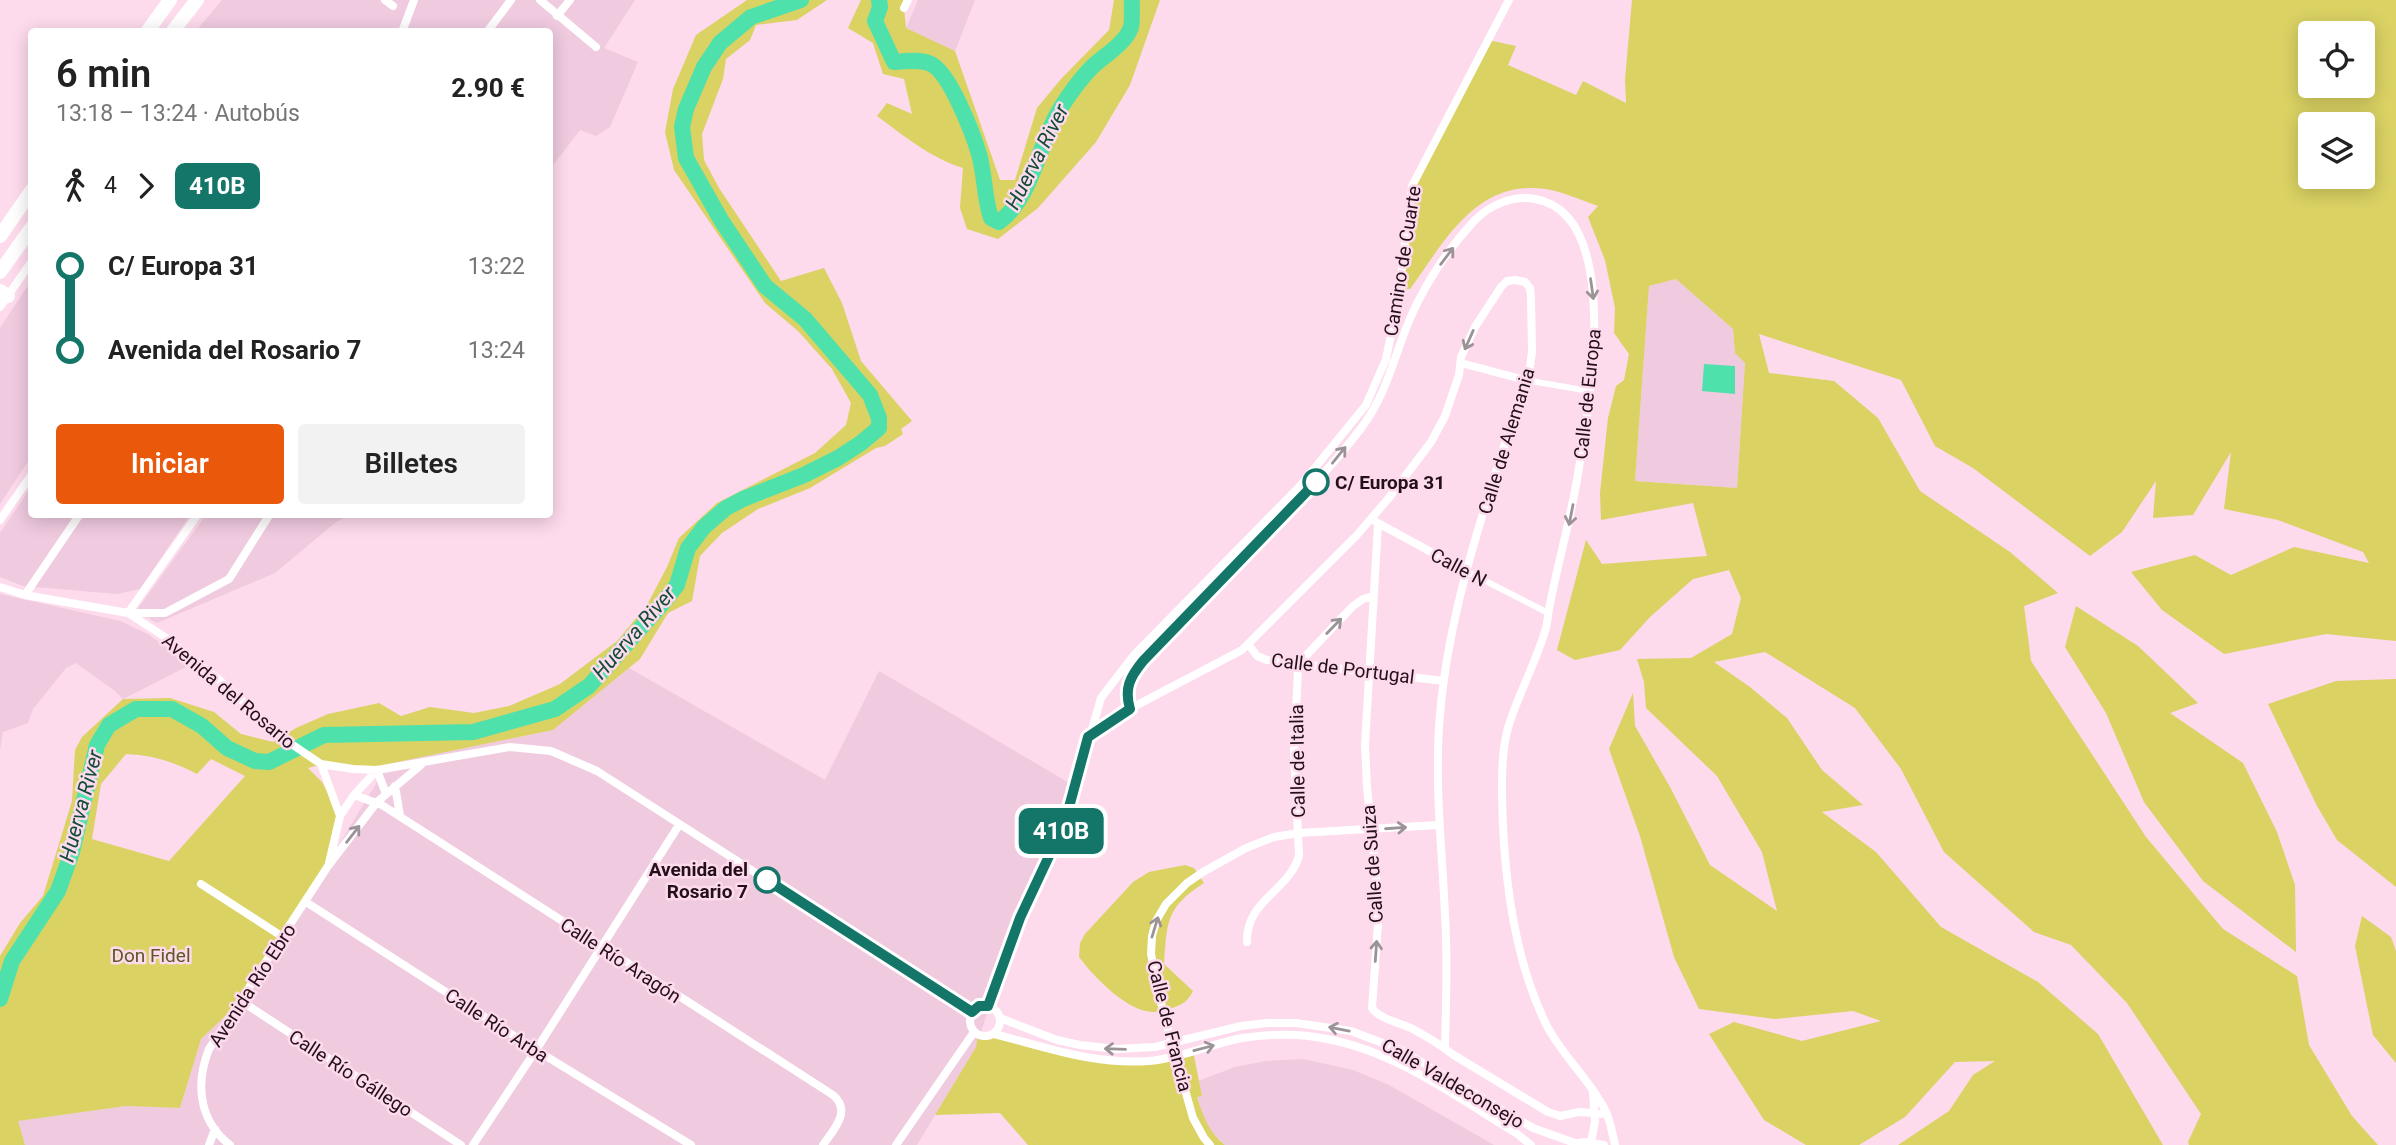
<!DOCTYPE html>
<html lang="es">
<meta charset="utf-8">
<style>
body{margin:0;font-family:Roboto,sans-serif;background:#f2f2f2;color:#222;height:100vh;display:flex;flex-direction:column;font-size:26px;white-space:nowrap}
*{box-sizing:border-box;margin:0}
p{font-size:23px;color:#767676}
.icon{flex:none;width:38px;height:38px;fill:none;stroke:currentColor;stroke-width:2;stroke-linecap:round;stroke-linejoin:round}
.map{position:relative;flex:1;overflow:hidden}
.side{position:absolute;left:28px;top:28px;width:525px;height:490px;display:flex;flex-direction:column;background:#fff;border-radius:7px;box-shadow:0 4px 18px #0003}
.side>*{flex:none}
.badge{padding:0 14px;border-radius:10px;font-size:24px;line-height:46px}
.buttons{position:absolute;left:2298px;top:21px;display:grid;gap:14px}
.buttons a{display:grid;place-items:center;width:77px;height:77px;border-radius:7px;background:#fff;box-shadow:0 4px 18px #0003;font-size:35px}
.map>.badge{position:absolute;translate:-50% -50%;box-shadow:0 0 0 4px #fff}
.legs{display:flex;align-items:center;gap:10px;height:77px;padding:0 28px;font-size:23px}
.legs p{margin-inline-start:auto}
.head{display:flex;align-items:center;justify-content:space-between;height:119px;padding:0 28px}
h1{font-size:38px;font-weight:600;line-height:52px}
.primary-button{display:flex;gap:14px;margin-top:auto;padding:14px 28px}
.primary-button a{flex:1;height:80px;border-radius:7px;background:#ea580c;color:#fff;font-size:28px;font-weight:600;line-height:80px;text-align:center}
.primary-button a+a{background:#f2f2f2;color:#222}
ul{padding:0 28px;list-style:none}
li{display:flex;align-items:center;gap:24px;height:84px;font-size:26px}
li i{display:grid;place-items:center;width:10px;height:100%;margin:0 9px;background:currentColor}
li i::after{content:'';width:18px;height:18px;margin:-9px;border:5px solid;border-radius:50%;background:#fff}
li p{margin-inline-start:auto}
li:first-child i{background:linear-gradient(#0000 50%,currentColor 0)}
li:last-child i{background:linear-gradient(currentColor 50%,#0000 0)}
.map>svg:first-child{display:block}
</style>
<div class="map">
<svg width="2396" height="1145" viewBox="0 0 2396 1145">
<rect width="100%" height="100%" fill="#fddaec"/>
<!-- built -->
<path fill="#f0cadf" d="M222,0h413l-31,48 34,14 -28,65 -14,9 -16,-6 -30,39v-137h-355z
M918,0h57l-20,51 -49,-23z
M1676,279l57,50 2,24 10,9 -8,126 -102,-7 14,-195z
M31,281v176l-31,47v-176z
M31,487l1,27 158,1 -50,74 -23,5 -94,-8 -23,-9v-44z
M206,515h144l-14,7 -61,51 -118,50 -21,-12z
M0,594l120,27 28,13 42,31 -67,34 -8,-8 -39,-28 -10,5 -33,41 -5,14 -25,9 -3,18z
M629,668l196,112 54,-109 197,116 -11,36 -29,60 -41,107 -19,57 -59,98h-892l-8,-24 109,-15 54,2 21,-69 40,-38 42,-64 105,-173 165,-34z
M1303,1059l50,11 36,15 105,60h-269l-14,-13 -6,-10 -8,-25 5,-2 -4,-14 37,-14 31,-6z"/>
<!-- green -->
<path fill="#dad263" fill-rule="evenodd" d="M747,0h80l-30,20 -41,5 -6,15 -24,19 -3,20 -21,55 2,26 15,28 62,93 43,-13 18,35 19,58 51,60 -11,8 2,5 -18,12 -9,2 -66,40 -52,21 -36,24 -22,23 -8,45 -24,12 -28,46 -87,71 -165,34c-24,13 -53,-5 -80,4l14,14 18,34 -12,50 -87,135 -40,38 -21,69 -54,-2 -108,15 7,24h-25v-189l20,-33 23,-27 29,-95 3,-51 7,-13 41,-38 47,-1 44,14 27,22 32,8 23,-14 32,-14 51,-11 22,13 29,-9 44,6 35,-7 51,-22 57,-43 30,-36 20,-38 12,-29 38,-35 98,-50 31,-28 5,-22 -19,-34 -34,-38 -33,-28 -91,-133 -9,-38 8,-43 23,-54zM126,754c27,1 48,8 71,20l14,-15 34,17 -76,85 -77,-22 9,-55z
M861,0h47l-4,8 2,20 49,23 45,129h15l22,-72 24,-29 48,-49 5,-30h46l-30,85 -34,57 -58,66 -40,31 -31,-10 -7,-21 3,-40c-32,-10 -59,-32 -86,-52l10,-13 25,11 -8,-35 -21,-5 -10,-31 -25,-15z
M1632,0h764v641l-70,-7 -102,20 -62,-44 -31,-38 64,-17 36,20 63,-28 75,16 -6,-11 -85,-32 -54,-11 7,-57 -38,63 -40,3 3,-37 -34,51 -32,24 -117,-88 -38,-22 -34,-66 -142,-46 10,39 65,8 44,37 42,73 90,61 48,41 -34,13 7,55 115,176 77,92 74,47 12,69 43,71 26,29h-189l-1,-3 13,-28 -74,-111 -56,-58 -37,-13 -90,-80 -43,-83 -46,-61 -90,-56 -51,10 36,25 37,31 35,52 41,35 -41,7 54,40 65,75 97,55 60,52 65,111h-265l51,-34 24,-36 22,-14 -40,1 -50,55 -46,28h-53l-42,-25 -55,-86 25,-12 68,19 79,-20 -28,-10 -78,8 -76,-10 -25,-52 -34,-121 -31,-87 24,-56 2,33 35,61 40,78 67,46 -15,-59 -45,-76 -71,-68 -2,-26 -7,-23 54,-1 41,-24 9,-36 -12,-28 -36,9 -43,38 -30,33 -45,10 -18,-10 29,-110 16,24 105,-8 -14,-53 -92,17 -1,-27 8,-75 8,-32 8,-6 5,-26 -15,-21 1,-25 -10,-48 -17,-43 10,-11c-17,-6 -35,-14 -52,-17 -70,-10 -101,52 -136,100l-11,1 13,-104 76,-146 28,6 -8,19 68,30 7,-14 43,22 -1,-23zM2310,33h52v53h-52zM2310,124h52v53h-52zM1676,279l57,50 2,24 10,10 -8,125 -102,-7 14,-195z
M2076,606l62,40 60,57 -28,10 73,50 34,69 18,53 1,67 -93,-71 -59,-79 -38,-89 -41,-66z
M2396,679v208l-59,-47 -20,-34 -49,-102 68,-23z
M1185,865l9,3 10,15c-38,24 -37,39 -40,81l29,27c-5,10 -11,14 -21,17 -5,1 -12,4 -17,4 -27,1 -61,-35 -76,-55l1,-14 5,-9 48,-52 16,-10z
M2362,916l29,21 5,14v112l-23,-28 -18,-89z
M994,1034l125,28 74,-11 9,45 -5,1c6,19 12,36 28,48h-197l-28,-32 -65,2 41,-68 2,-12 11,1z"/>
<!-- water -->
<path fill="#4fe1ac" d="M1704,364l31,2v28l-33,-3z"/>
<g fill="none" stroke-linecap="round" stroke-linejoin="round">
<!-- river -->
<path stroke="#4fe1ac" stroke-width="16" d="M879,0l1,7 -5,14 19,41c11,-1 26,-3 37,2 19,9 42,70 48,90 6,21 5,43 12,64l8,4c33,-23 40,-80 61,-113 10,-16 20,-30 33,-43 12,-11 33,-23 38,-39 2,-8 0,-19 1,-27
M0,999l12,-38 46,-70 14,-39 25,-107 12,-20 27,-16h36l30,17 25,22 28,13 14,1 55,-27 149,-3 82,-23 34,-23 73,-82 15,-19 11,-37 16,-21 22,-19 17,-9 61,-24 34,-17 23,-15 18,-15v-10l-9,-23 -65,-76 -40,-33 -44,-66 -35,-62 -4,-31 4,-18 18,-42 16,-24 31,-26 50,-17"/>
<!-- pedestrian -->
<path stroke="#fff" stroke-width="6" d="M1525,380l64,11
M1466,571l82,42"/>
<!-- minor -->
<path stroke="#fff" stroke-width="8" d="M385,0l8,6
M540,0l56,47
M904,8l4,-8
M557,16l13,-16
M402,32l12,-32
M487,32l24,-32
M0,307l32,-46
M1461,363l64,17
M0,520l32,-46
M1376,522l90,49
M1378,524l-13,221 2,42 10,101 1,36 -6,84c7,11 29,15 41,21 14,8 27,15 39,25l96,58 12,4 19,-4 28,2
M0,587l25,8 103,18 43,28 46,37 67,61 37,25 32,5 24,1 133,-23 41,4 46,20 375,241
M25,595l55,-81
M128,613h37l64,-34 41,-65
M128,613l70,-99
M1249,645l8,11 10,4 177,21
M1130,709c-7,-21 1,-32 13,-48 69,-82 154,-148 219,-234 22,-29 30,-62 43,-96 15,-40 41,-80 70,-111 15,-15 38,-25 60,-21 89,15 54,208 44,269 -7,46 -20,90 -29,136 -2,8 -2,16 -4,24 -10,35 -28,66 -38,100 -6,22 -6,43 -6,65 1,77 10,163 45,233 15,29 40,51 56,80 7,11 9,26 12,39
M1088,737l30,-22 124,-65 115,-115 31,-36 43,-57 14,-26 14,-41 2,-18 14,-30 26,-40 6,-6 8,-1 10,2 5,6 1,10 1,54 -3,22 -4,6c-34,110 -75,219 -85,334 -6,67 2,133 5,201 3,44 1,88 0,132
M321,764l19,52 -11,47
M377,770l9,24
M395,786l5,30
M354,795l28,10 451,290c19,16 1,34 -10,50
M340,816l14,-21 23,-25
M201,884l82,53
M306,902l230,148 155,95
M1247,942c-1,-42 41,-50 52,-86l-5,-106 4,-80 1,-7 54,-57 10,-7 10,-3
M241,1001l220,144
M970 1021a15 15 0 1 1 30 0a15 15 0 1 1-30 0Z
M988,1006l32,-88 45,-95 36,-125 33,-43 167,-170 65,-80 20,-46 12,-58 14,-115 97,-186
M1000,1018l57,22 23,5 36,4 39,-2 86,-21 26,-3h29l55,8 50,19 132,78 42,15
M994,1034c52,13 100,31 155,27 32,-3 62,-17 93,-23 27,-4 58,-5 85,1 70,13 129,58 189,94l15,12
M1591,1142l4,-20 -2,-29
M1573,1144l12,-2 19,3
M209,1145l6,-16
M230,1145c-31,-24 -35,-61 -21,-96l119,-183 49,-64 44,-37
M473,1145l63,-95 143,-225
M896,1145l78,-113
M1210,1145l-6,-7 -11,-20 -30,-106 -12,-58 1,-18 4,-15 10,-17 21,-21 16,-11 43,-24 28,-11 25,-4 139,-8"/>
<!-- trunk -->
<path stroke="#fff" stroke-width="14" d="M147,32l23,-32
M172,32l25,-32
M0,236l32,-46
M0,272l32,-45
M0,291l8,5"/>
</g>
<!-- one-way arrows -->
<defs><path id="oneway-shaft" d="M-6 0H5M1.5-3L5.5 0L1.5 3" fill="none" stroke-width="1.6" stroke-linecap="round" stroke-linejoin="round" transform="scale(1.75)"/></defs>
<g stroke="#9c9398">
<use href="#oneway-shaft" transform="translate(1447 256) rotate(-53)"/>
<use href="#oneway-shaft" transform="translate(1592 289) rotate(82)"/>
<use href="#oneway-shaft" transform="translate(1469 340) rotate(114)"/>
<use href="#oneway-shaft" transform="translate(1339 455) rotate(-51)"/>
<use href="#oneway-shaft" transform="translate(1571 515) rotate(101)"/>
<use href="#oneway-shaft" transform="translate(1334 626) rotate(-46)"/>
<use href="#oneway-shaft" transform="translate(1396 828) rotate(-4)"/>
<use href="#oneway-shaft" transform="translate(353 834) rotate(-52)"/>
<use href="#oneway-shaft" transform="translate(1155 927) rotate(-73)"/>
<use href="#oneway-shaft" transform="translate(1376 951) rotate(-86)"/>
<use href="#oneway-shaft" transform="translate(1339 1029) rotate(-169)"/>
<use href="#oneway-shaft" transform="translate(1204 1048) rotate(-15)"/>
<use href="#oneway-shaft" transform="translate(1115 1049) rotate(-178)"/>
</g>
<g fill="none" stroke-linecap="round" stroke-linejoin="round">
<!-- line-1 casing -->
<g stroke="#fff" stroke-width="16">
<path id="line-1" d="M767,880l205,132 7,-6h9l32,-88 45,-96 23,-85 42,-28c-6,-21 0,-32 13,-48l173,-179"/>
</g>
<!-- line-1 -->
<use href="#line-1" stroke="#147668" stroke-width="10"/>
</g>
<!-- markers -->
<g fill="#fff" stroke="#147668" stroke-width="3.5">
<circle cx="1316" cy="482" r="12"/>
<circle cx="767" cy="880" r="12"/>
</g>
<g text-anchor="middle" stroke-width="5" stroke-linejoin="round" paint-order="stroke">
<!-- street labels -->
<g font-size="19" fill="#23101b" stroke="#fddaec">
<text transform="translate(1402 261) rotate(-81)" y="7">Camino de Cuarte</text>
<text transform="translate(1587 394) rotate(-84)" y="7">Calle de Europa</text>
<text transform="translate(1506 441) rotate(-73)" y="7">Calle de Alemania</text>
<text transform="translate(1459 567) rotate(28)" y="7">Calle N</text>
<text transform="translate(1343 668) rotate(7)" y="7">Calle de Portugal</text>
<text transform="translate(229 691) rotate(40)" y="7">Avenida del Rosario</text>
<text transform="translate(1297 761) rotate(-91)" y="7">Calle de Italia</text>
<text transform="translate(1372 864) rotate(-94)" y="7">Calle de Suiza</text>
<text transform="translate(621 960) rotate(33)" y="7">Calle Río Aragón</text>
<text transform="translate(252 985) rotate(-57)" y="7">Avenida Río Ebro</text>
<text transform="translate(497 1025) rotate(33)" y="7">Calle Río Arba</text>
<text transform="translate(1170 1026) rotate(76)" y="7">Calle de Francia</text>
<text transform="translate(351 1073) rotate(33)" y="7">Calle Río Gállego</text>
<text transform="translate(1453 1083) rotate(30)" y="7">Calle Valdeconsejo</text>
</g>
<!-- stop labels -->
<g font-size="19" font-weight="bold" fill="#23101b" stroke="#fddaec" text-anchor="start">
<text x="1335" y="489">C/ Europa 31</text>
<text x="748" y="876" text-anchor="end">Avenida del<tspan x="748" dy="22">Rosario 7</tspan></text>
</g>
<!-- park labels -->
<g font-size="19" fill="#5c5826" stroke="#fddaec">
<text x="151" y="962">Don Fidel</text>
</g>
<!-- water labels -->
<g font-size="21" font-style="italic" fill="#114d38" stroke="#fddaec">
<text transform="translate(1037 157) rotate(-63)" y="7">Huerva River</text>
<text transform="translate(634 633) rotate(-49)" y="7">Huerva River</text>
<text transform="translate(81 806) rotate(-75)" y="7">Huerva River</text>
</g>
</g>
</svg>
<div class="buttons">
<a><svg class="icon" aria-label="locate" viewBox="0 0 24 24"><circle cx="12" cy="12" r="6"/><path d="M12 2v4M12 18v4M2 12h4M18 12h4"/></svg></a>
<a><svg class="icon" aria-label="layers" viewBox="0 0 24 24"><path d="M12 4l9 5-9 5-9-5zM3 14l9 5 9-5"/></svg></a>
</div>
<b class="badge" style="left:1061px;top:831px;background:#147668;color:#fff">410B</b>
<section class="side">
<div class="head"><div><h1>6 min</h1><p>13:18 – 13:24 · Autobús</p></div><b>2.90 €</b></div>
<div class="legs"><svg class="icon" aria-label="walk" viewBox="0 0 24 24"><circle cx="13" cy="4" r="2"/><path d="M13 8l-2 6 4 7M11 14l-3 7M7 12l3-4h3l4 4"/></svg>4<svg class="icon" aria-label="forward" viewBox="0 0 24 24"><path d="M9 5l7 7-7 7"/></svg><b class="badge" style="background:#147668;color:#fff">410B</b></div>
<ul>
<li><i style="color:#147668"></i><b>C/ Europa 31</b><p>13:22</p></li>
<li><i style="color:#147668"></i><b>Avenida del Rosario 7</b><p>13:24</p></li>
</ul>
<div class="primary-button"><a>Iniciar</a><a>Billetes</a></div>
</section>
</div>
